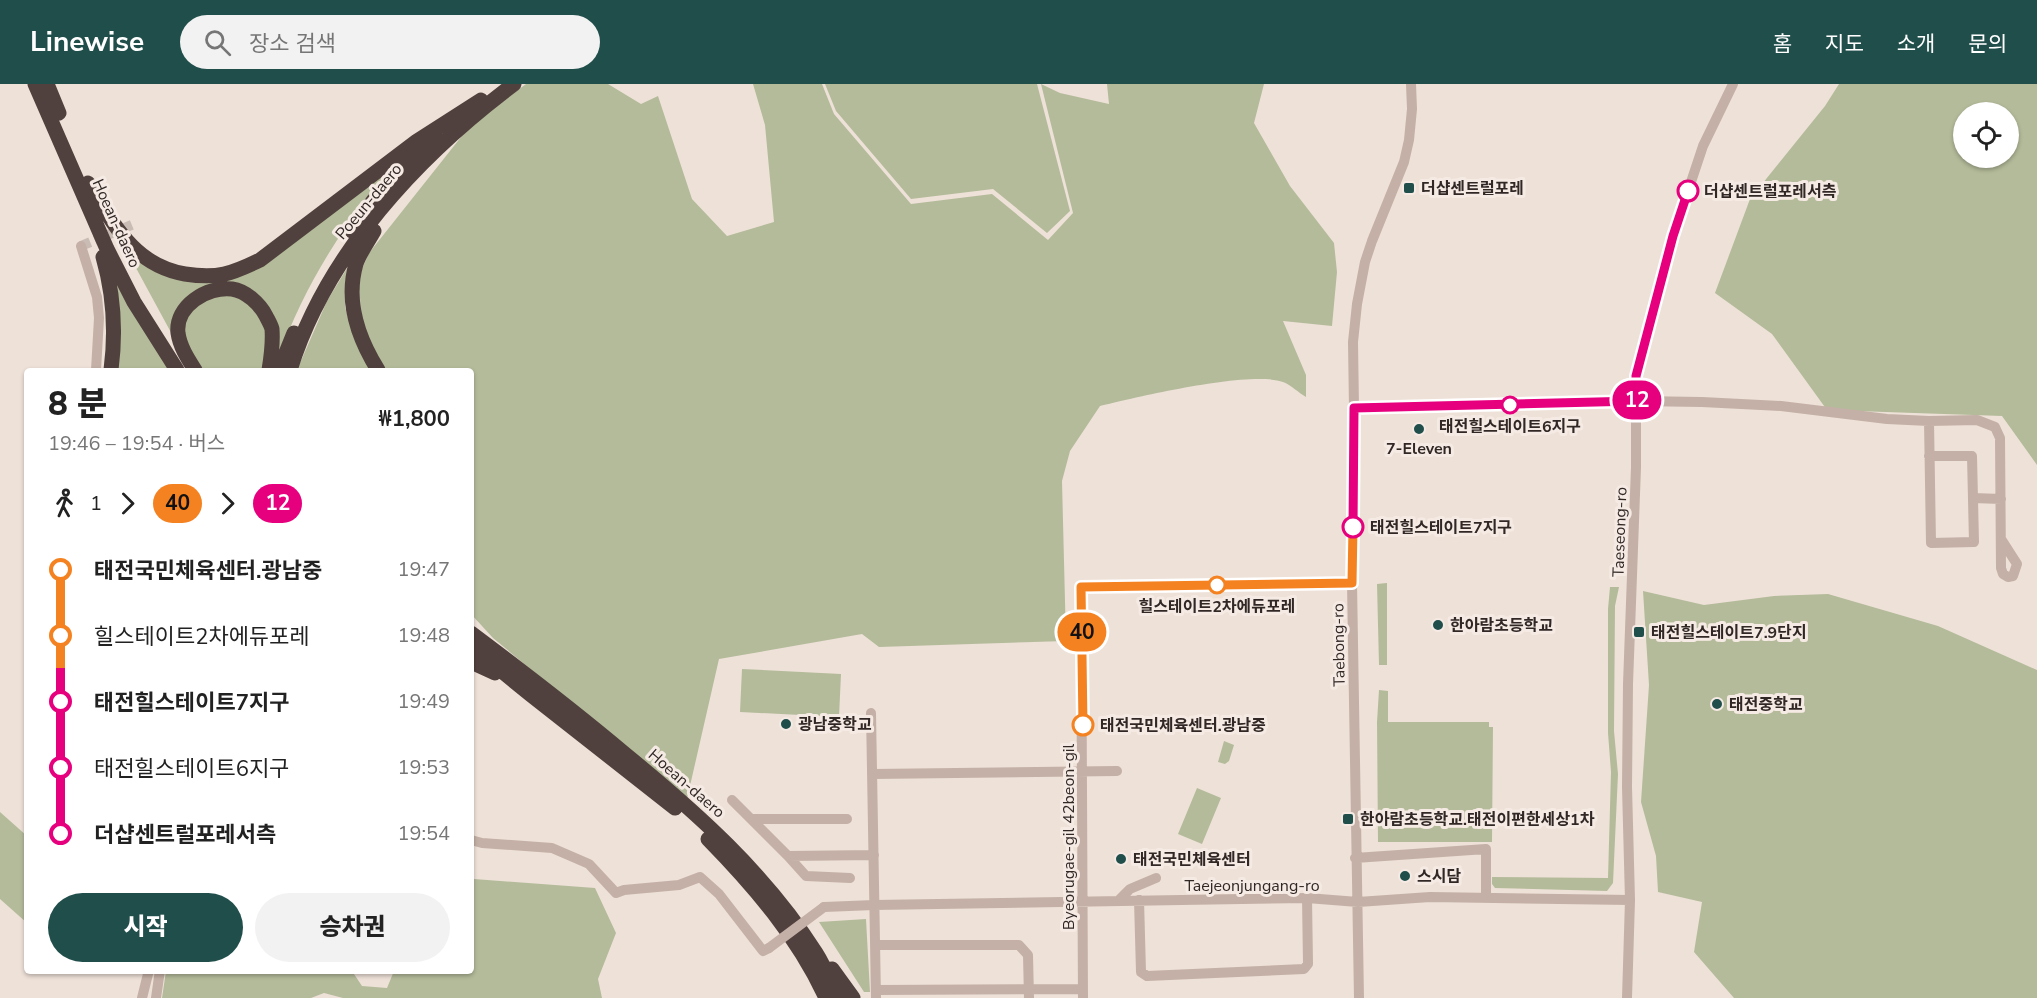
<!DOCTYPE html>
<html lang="ko">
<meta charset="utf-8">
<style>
body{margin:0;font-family:"Nunito Sans","Noto Sans KR",sans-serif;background:#f2f2f2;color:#222;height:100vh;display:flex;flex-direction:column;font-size:22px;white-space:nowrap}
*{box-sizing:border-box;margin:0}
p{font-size:20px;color:#767676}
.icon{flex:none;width:33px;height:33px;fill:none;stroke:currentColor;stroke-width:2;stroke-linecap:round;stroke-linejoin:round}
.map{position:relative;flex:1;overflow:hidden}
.panel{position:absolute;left:24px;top:284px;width:450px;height:606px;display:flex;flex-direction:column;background:#fff;border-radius:6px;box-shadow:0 2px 4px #0004}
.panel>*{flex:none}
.badge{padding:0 12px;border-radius:20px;font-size:21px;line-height:39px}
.buttons{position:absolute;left:1953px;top:18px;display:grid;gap:12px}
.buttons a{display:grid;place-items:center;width:66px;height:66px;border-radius:50%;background:#fff;box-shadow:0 2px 4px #0004;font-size:30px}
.map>.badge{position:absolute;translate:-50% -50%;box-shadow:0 0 0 3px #fff}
.legs{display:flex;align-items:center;gap:9px;height:66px;padding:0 24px;font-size:20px}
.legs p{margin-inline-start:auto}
.head{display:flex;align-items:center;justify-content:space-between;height:102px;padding:0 24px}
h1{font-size:33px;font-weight:800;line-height:45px}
.action{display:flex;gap:12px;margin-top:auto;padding:12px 24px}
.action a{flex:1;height:69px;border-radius:36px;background:#204e4b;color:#fff;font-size:24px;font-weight:800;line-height:69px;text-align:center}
.action a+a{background:#f2f2f2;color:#222}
ul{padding:0 24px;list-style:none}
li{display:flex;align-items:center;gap:21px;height:66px;font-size:22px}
li i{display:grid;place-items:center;width:9px;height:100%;margin:0 8px;background:currentColor}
li i::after{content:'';width:15px;height:15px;margin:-8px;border:4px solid;border-radius:50%;background:#fff}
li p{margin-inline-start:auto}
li:first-child i{background:linear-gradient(#0000 50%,currentColor 0)}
li:last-child i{background:linear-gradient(currentColor 50%,#0000 0)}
header{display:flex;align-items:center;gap:36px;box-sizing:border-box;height:84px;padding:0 30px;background:#204e4b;color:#fff}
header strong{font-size:28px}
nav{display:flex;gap:33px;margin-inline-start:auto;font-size:21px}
.search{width:420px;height:54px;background:#f2f2f2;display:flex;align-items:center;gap:15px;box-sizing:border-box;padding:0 21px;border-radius:33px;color:#767676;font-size:22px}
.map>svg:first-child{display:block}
</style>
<header>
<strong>Linewise</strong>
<div class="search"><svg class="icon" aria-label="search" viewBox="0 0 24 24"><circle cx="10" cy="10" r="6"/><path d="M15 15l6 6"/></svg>장소 검색</div>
<nav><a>홈</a><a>지도</a><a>소개</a><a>문의</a></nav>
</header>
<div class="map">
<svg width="2037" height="914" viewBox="0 0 2037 914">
<rect width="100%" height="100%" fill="#eee1d8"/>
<!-- green -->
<path fill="#b4bb9a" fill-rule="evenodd" d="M526,0h82l33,20 17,-8 34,103 35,37 47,-14 -9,-97 -12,-41h69l12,30 77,90 81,-10 56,46 25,-27 -32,-129 19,9 49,11 -2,-20h157l-10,39 36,63 44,57 3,29 -5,54 -49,-5 23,54v22c-7,-4 -15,-12 -23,-15 -32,-12 -146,15 -183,24l-30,45 -8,30 4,160 -187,6 -17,-13 -143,25 -32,140 -194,-161 -22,-24v-244h-86l-22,-41 -5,-51 11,-25 100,-126z
M825,0h212l33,127 -23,22 -54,-44 -82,10 -75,-88z
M1839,0h198v381l-35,-49 -175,-6 -55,-76 -57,-41 35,-94 75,-93zM1964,28h44v46h-44z
M398,78c-17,21 -37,42 -52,65 -28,40 -51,85 -68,131l-4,-30 -24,-36 -51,-2 -25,48 -51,-94 16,15 93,19z
M108,179l66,107h-59z
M349,181l-4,42 11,36 15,27h-74l30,-69z
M222,209l24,7 22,28 -4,42h-64l-16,-24 -2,-22 14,-22z
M1387,499v82h-8l-2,-81z
M1610,503h9l-4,19 -1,125 4,43 -5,109 -6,8 -112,-3 -3,-4v-7l116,1 3,-106 -3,-39v-124z
M1643,507l61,14 70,-9 54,-2 110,32 99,44v328h-303l-40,-46 8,-50 -44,-10 -2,-36 -15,-54 8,-117z
M742,585l99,5 -2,43 -99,-5z
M1379,606l9,1v31h101v5h4l-1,115h-114l-1,-120z
M1224,657l10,4 -5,16 -4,3 -7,-2z
M1197,704l24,10 -19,46 -24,-10z
M0,728l27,24v87l-27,-24z
M474,795l121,9 21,45 -18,46 4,19h-259l-19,-5 -13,5h-149l4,-27h186l10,15 25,2 7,-17 77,-1v-90z
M866,835l4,73h-6l-45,-70z"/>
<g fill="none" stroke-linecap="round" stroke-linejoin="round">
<!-- minor-tunnel -->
<path stroke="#c8bcb4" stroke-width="10" stroke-dasharray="10 5" stroke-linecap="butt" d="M81,162l53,-22"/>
<!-- minor -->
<path stroke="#c4b0a6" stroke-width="10" d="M81,162l16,51 2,21 -3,52
M1354,324l283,-7 65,1 79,4 106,13 42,2 48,-1 18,7 5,11 1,130 2,6 5,3 5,-1 4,-12 -16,-25
M1929,337l2,122 43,-1 -2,-86h-43
M1973,414l28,1
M871,629l5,285
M873,690l244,-3
M732,716l56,56 86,-1
M752,735h95
M471,756l11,3 70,5 37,16 27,29 8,-3 55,-5 21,-8 19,17 44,57 6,-3
M788,772l18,20 44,2
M1355,774l131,-9v48
M1119,816l11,-11 26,-11
M1139,816l2,72 6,4 157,-7 4,-5 -1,-66
M824,823l50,-2 433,-7 51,4 72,-5 200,3
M875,861h144l9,10 1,43
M876,906l207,-1
M142,914l7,-28
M156,914l4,-28
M1083,914l-2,-411 271,-4
M1359,914l-7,-415 2,-175 -1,-66 4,-38 8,-42 7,-21 32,-79 5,-22 3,-31 -1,-25
M1627,914l3,-98 -3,-113 1,-103 8,-217v-91l37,-140 30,-90 30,-62"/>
<!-- highway -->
<path stroke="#51413e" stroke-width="15" d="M35,0l72,165 27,53 43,68
M47,0l12,29
M88,99c26,41 45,82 97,91 33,5 46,0 75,-14l157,-119 64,-41
M352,147l21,-30 62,-64
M374,147c-6,11 -14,21 -18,33 -11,38 2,74 22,106
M103,173c11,38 13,75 8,113
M195,286c-7,-11 -15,-23 -17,-37 -3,-27 29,-47 54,-44 14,2 28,15 34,27 2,4 5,9 6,13 1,13 -1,29 -3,41
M279,286l15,-37
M290,286c36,-116 128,-214 224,-286
M471,549c52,39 104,79 154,121 71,58 141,120 191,199 9,14 15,30 22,45
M471,562l60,49 144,113
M471,578l24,11
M708,755c46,47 90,98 118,159
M832,885l21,29"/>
<!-- minor-bridge -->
<path stroke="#c4b0a6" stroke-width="10" d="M769,864l55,-41"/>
</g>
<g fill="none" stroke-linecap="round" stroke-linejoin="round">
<!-- line-1 casing -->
<g stroke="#fff" stroke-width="14">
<path id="line-1" d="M1083,641l-2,-138 271,-4 1,-56"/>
</g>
<!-- line-2 casing -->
<g stroke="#fff" stroke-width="14">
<path id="line-2" d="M1353,443l1,-119 283,-7 -1,-25 37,-140 15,-45"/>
</g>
<!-- line-1 -->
<use href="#line-1" stroke="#f58220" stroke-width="9"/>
<!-- line-2 -->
<use href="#line-2" stroke="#e6007e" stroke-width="9"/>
</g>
<!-- markers -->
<g fill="#204e4b" stroke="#f6ebe4" stroke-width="2">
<rect x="1403" y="98" width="12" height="12" rx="3"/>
<circle cx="1419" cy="345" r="6"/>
<circle cx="1438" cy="541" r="6"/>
<rect x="1633" y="542" width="12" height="12" rx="3"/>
<circle cx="1717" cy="620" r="6"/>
<circle cx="786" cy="640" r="6"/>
<rect x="1342" y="729" width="12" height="12" rx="3"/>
<circle cx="1121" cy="775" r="6"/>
<circle cx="1405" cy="792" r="6"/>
</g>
<g fill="#fff" stroke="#e6007e" stroke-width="3">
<circle cx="1688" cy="107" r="10"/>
<circle cx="1510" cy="321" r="8"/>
<circle cx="1353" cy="443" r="10"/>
</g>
<g fill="#fff" stroke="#f58220" stroke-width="3">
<circle cx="1217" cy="501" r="8"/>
<circle cx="1083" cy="641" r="10"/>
</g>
<g text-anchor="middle" stroke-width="6" stroke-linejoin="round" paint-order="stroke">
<!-- poi labels -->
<g font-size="16" font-weight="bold" fill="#312826" stroke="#f6ebe4" text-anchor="start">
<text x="1421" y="110">더샵센트럴포레</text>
<text x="1419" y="370" text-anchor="middle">7-Eleven</text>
<text x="1450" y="547">한아람초등학교</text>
<text x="1651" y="554">태전힐스테이트7.9단지</text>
<text x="1729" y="626">태전중학교</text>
<text x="798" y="646">광남중학교</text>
<text x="1360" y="741">한아람초등학교.태전이편한세상1차</text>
<text x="1133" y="781">태전국민체육센터</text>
<text x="1417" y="798">스시담</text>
</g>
<!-- stop labels -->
<g font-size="16" font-weight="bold" fill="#312826" stroke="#f6ebe4" text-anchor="start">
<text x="1704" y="113">더샵센트럴포레서측</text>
<text x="1510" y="348" text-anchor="middle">태전힐스테이트6지구</text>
<text x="1370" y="449">태전힐스테이트7지구</text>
<text x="1217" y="528" text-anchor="middle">힐스테이트2차에듀포레</text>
<text x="1100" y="647">태전국민체육센터.광남중</text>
</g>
<!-- street labels -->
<g font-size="16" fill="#312826" stroke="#f6ebe4">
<text transform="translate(368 117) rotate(-50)" y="6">Poeun-daero</text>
<text transform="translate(117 139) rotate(66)" y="6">Hoean-daero</text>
<text transform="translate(1619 448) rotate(-88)" y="6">Taeseong-ro</text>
<text transform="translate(1338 561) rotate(-91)" y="6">Taebong-ro</text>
<text transform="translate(687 699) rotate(41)" y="6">Hoean-daero</text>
<text transform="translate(1068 753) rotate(-90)" y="6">Byeorugae-gil 42beon-gil</text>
<text x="1252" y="807">Taejeonjungang-ro</text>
</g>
</g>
</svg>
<div class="buttons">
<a><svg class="icon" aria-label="locate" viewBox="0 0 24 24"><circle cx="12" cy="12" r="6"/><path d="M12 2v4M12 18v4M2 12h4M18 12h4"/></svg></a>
</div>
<b class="badge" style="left:1082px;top:548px;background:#f58220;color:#111">40</b>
<b class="badge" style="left:1637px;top:316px;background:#e6007e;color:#fff">12</b>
<section class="panel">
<div class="head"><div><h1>8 분</h1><p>19:46 – 19:54 · 버스</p></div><b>₩1,800</b></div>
<div class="legs"><svg class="icon" aria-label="walk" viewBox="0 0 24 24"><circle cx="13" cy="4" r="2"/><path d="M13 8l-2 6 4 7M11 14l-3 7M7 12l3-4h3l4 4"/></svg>1<svg class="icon" aria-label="forward" viewBox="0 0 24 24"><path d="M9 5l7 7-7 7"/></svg><b class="badge" style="background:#f58220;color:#111">40</b><svg class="icon" aria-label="forward" viewBox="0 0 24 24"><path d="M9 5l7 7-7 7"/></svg><b class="badge" style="background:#e6007e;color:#fff">12</b></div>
<ul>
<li><i style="color:#f58220"></i><b>태전국민체육센터.광남중</b><p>19:47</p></li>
<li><i style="color:#f58220"></i><span>힐스테이트2차에듀포레</span><p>19:48</p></li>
<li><i style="color:#e6007e"></i><b>태전힐스테이트7지구</b><p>19:49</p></li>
<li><i style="color:#e6007e"></i><span>태전힐스테이트6지구</span><p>19:53</p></li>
<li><i style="color:#e6007e"></i><b>더샵센트럴포레서측</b><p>19:54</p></li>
</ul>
<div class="action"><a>시작</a><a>승차권</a></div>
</section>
</div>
